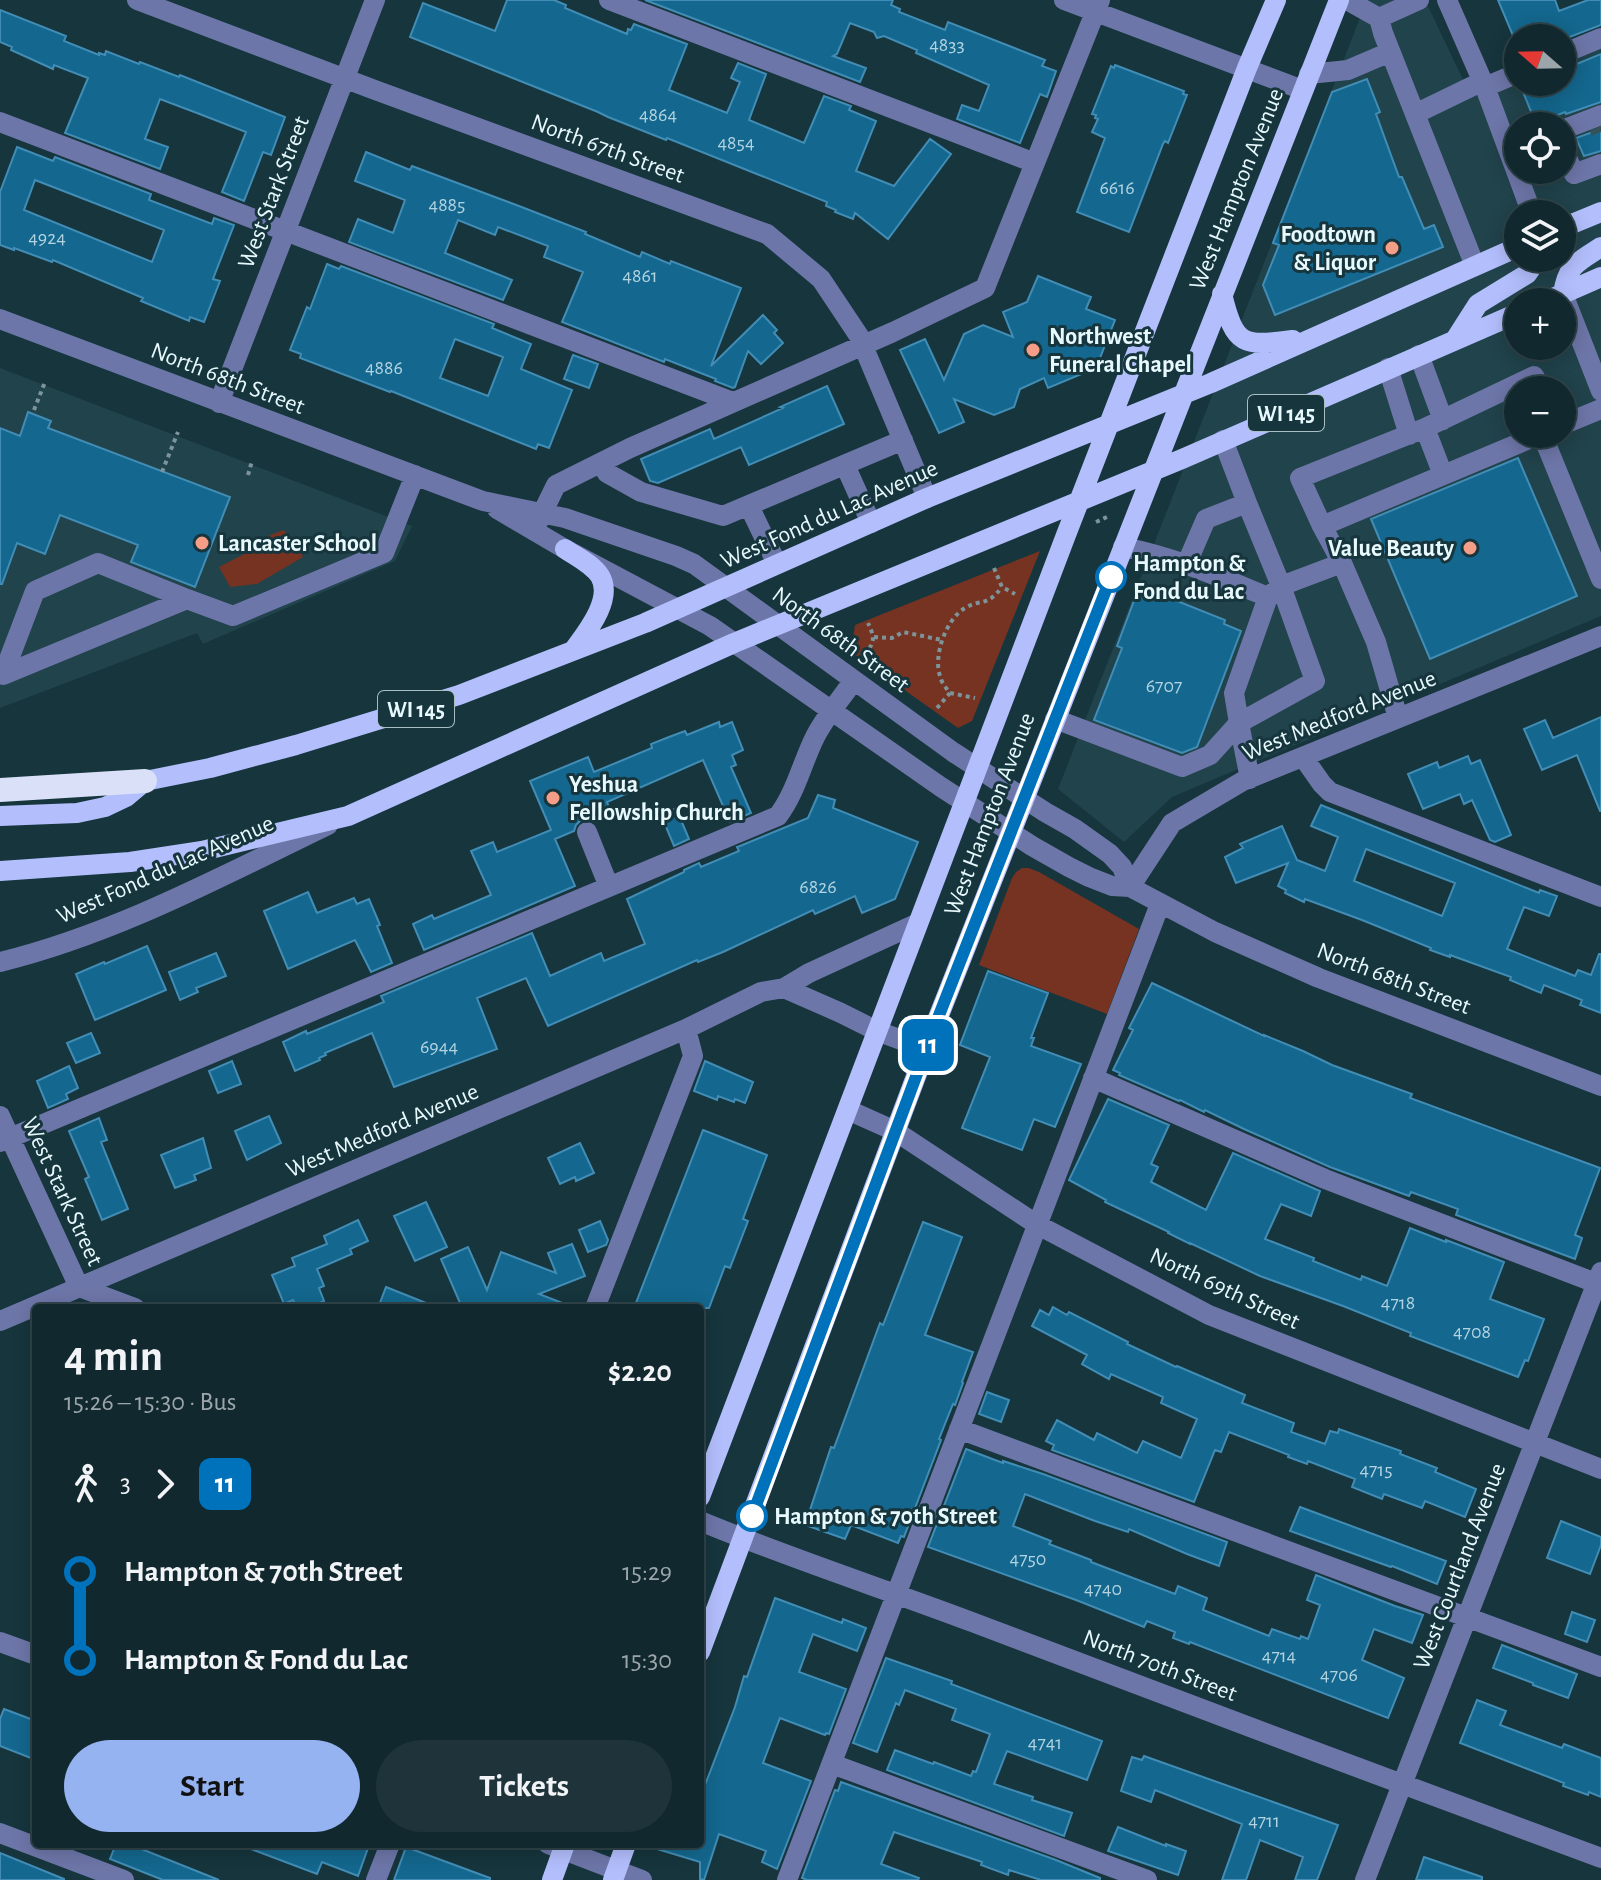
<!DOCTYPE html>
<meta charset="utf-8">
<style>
body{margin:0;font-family:"Alegreya Sans",sans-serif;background:#1e343a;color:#f1f3f6;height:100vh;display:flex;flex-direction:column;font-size:30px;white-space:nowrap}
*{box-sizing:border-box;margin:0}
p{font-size:26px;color:#9ca6aa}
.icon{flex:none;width:44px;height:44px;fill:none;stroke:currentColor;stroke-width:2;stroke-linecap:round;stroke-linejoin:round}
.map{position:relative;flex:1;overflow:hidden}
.panel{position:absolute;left:32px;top:1304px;width:672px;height:544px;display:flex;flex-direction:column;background:#10282e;border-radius:8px;box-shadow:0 4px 20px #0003,0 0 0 2px #30444a}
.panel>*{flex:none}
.badge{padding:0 16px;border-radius:12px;font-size:28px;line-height:52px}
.needle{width:52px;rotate:290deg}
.controls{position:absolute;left:1504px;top:24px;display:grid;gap:16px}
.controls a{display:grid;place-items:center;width:72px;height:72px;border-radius:50%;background:#10282e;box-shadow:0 4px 20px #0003,0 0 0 2px #30444a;font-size:40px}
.map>.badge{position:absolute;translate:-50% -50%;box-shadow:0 0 0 4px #fff}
.legs{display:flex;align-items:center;gap:12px;height:88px;padding:0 32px;font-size:26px}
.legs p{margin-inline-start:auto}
.headline{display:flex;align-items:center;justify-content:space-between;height:136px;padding:0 32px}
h1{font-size:44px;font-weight:700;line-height:60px}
.action{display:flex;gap:16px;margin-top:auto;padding:16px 32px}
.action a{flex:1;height:92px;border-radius:48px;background:#95b2f1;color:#111;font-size:32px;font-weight:700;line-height:92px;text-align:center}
.action a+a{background:#1e343a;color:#f1f3f6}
ul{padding:0 32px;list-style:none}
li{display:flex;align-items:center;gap:28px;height:88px;font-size:30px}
li i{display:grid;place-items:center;width:12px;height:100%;margin:0 10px;background:currentColor}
li i::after{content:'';width:20px;height:20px;margin:-10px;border:6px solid;border-radius:50%;background:#10282e}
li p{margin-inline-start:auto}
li:first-child i{background:linear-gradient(#0000 50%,currentColor 0)}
li:last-child i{background:linear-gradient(currentColor 50%,#0000 0)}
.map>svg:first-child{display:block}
</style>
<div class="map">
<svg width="1601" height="1880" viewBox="0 0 1601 1880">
<rect width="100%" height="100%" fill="#16353d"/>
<!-- built -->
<path fill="#21434c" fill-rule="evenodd" d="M1367,0h58l44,92 49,-10h44v-30l39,-16v580l-429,181 -48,45 -66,-53zM1518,126h44v44h-44zM1518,214h44v44h-44zM1518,302h44v44h-44zM1518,390h44v44h-44z
M0,368l412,158 -17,35 -192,83 -6,-11 -197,75z"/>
<!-- green -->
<path fill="#763321" d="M283,530l11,9 9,18 -46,27 -27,3 -11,-20 27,-14 5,-10z
M1040,551l-68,170 -14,7 -107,-76 4,-27z
M1022,868h7l10,4 100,57 -32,85 -128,-49 33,-87 4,-6z"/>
<!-- building -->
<path fill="#14678e" stroke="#428db6" stroke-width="2" fill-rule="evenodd" d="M507,0h47l12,5 -1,3 62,26 1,-5 3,1 3,-6 53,20 -18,46 58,23 13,-31 -9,-4 7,-15 28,11 -17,46 55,23 20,-47 27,10 -2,4 27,11 -20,50 38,15 36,-47 21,15 -63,85 -33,-26 -2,6 -18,-7 1,-2 -10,-4 1,-4 -160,-64 -1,2 -58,-23 -10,-5 -188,-75 13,-34 72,28z
M645,0h248l-2,5 9,4 -1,3 46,18 3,-8 97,38 -3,6 14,5 -9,26 -7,-3 -20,49 -63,-24 5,-14 17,6 10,-26 -73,-32 1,-3 -33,-14 -7,2 -3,-6 -24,-9 -13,31 -4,2 33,12 -6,14z
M1498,0h57l4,11 29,-11h13v25l-34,13h-53z
M0,10l66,26 -2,5 35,14v-2l6,2 1,-4 33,13 1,-2 39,15 1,-2 105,42 -14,38 -8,-3 -19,49 -22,-9 24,-60 -49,-19 -37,-14 -15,40 23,8 -8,22 -95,-36 23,-55 -34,-13 -1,4 -42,-19 1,-3 -12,-5z
M1601,54v48l-35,12 -1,-2 -29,12 -15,-37 12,-5h29v-12z
M1115,65l69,26 -1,3 4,1 -19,48 -3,-2 -2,3 -34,88 -52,-20 28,-74 -13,-6 6,-13 -3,-1 1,-3 -4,-1 19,-48 3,2z
M1367,79l13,33 -4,2 23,63h3l22,52 10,-4 9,22 -168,68 -12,-30 16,-40 -6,-2 59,-151z
M1601,129v22l-17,5 -8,-18z
M17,147l36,14 2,-4 96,37 -2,6 63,24 2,-6 20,7 -21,54 7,2 -16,41 -14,-5 -1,4 -48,-20 2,-3 -90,-38 -1,2 -38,-14v2l-14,-5v-53zM35,180l129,50 -12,32 -128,-52z
M366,152l44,18 2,-4 107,40 67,26 -1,2 55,23 2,-5 28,12 1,-3 70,27 -30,78 52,-51 14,15 -3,3 9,10 -22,21 -13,-13 -13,36 -2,1 -18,-7 1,-2 -51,-20 -1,3 -102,-40 21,-50 -39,-15 4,-11 -50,-19 -3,8 -37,-15 -13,33 67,27 -9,20 -154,-58 9,-23 35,14 12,-33 -50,-19z
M327,264l12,5 2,-3 153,58 -2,4 39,16 -10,25 51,21 -23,58 -11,-4 -2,5 -145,-58 -1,1 -90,-34 1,-4 -11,-4 17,-43 3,2zM455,339l48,18 -15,39 -48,-18z
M1038,276l53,21 -5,12 29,11 -19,48 -48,20 -4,-10 -24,11 -6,18 -20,8 -40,-16 10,23 -25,11 -39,-83 25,-11 19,41 20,-46 19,-9 30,12 -10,-25 24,-10z
M573,355l25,9 -9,24 -25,-9z
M827,386l17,38 -95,41 -8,-18 -83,36 -8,-2 -9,-22 69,-30 4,10 69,-31 -3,-1z
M28,412l23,9 -3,7 182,69 -35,90 -64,-25 7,-17 -78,-30 -15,39 -28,-11 -15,41h-2v-156l20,8z
M1518,458l59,138 -147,63 -59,-140z
M1148,587l18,6 1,4 58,23 -1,4 17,7 -44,116 -15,6 -88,-33 28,-72 -5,-2 21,-56z
M1601,717v94h-1l-23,-56 -35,15 -18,-41 21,-9 8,18z
M719,722l1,5 12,-5 11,28 -11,5 4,10 -5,2 20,46 -21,9 -27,-62 -96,42 5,13 -17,7 -7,-3 -7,1 -5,5 -2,6 -19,8 20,47 -151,64 -11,-26 19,-9 2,4 57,-24 -20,-44 22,-9 4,10 54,-22 -21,-49 58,-24 6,15 58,-24 -1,-4 18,-7 16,-6 2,4z
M1468,756l3,8 9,-4 31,75 -16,7 -5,-2 -18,-40 -8,4 -4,-10 -37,15 -15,-35 29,-12 2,6z
M818,795l17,5 -2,8 85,34 -23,57 -33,14 -7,-17 -40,18 -2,-4 -90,42 -25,10 -1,-2 -149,66 -22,-48 -49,20 20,51 -103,38 -22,-54 -47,20 1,2 -7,3 1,2 -25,11 -12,-29 23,-11 1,3 77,-32 -3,-6 151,-63 18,43 51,-23 3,8 41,-17 -18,-45 57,-27v-2l15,-7 2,4 38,-16 -2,-4 3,-1 68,-28z
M1321,805l218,88 1,-3 17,6 -8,20 -25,-9 -17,42 68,27 3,-6 13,5 8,-21h2v59l-21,-8 2,-5 -38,-15 -3,8 -31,-13 1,-3 -61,-22v2l-20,-7 1,-2 -69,-28 -57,-21 -1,3 -19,-9 1,-3 -8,-4 10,-23 -52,20 -11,-26 18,-9 -3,-4 42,-18 15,34 28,11 13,-34 -27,-11zM1366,849l89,34 -13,33 -88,-35z
M676,808l13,31 -15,7 -13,-31z
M308,892l9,21 37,-15 3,6 12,-5 11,26 -3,1 15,37 -21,9 -16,-32 -67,29 -24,-58z
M147,946l19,44 -71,30 -19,-46 28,-12 1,2z
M216,953l10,23 -30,12 2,4 -18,8 -11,-28z
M988,971l60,22 -17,45h3l-3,8 50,18 -26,63 -21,-8 -12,31 -60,-22 28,-71 -30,-12z
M1152,983l112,53v-1l39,16 29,14 80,29 -2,4 190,70 -25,67 7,3 -7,21 -119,-44 2,-6 -47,-17 -2,4 -79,-29 -86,-38 -39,-19 -1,2 -24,-12 -1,1 -60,-26 1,-2 -7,-3 20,-40 -4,-2z
M91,1033l9,20 -24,10 -9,-20z
M232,1061l9,23 -23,9 -9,-22z
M705,1061l48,21 -8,21 -10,-4 -1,3 -16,-6 -1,4 -23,-9z
M69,1066l9,22 -12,6 2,5 -20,9 -11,-27z
M1108,1099l61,26 -18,39 7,3 -7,15 55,28 27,-57 87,38 -9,25 -30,-12 -16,35 49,19 -1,3 48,19 1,-4 25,10 23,-58 36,14v-2l58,22 -14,37 54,20 -16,42 -3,-1 -7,17 -108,-41 1,-3 -68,-27 -83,-30 -70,-33v1l-22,-11 1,-1 -64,-30 1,-2 -37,-20z
M269,1116l12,27 -34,17 -12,-29z
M99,1118l8,22 -6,2 27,67 -26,11 -17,-41 4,-2 -20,-46z
M703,1130l64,25 -24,64 5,2 -18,47 -5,-2 -16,42h-75z
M203,1138l8,30 -17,7 2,5 -21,8 -14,-33z
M580,1143l14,30 -18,8 -1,-4 -15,7 -12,-26z
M426,1202l21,45 -32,14 -21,-45z
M358,1220l10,21 -18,8 2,5 -35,15 7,17 -5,2 5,13 -17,7h-10l-4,-8 -9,4 -12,-29 23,-9 -3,-8 35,-14 -3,-8z
M600,1221l8,19 -2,5 -18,7 -9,-22z
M923,1222l39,15 -37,98 48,17 -11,30 1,1 -8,22 -2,-1 -14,35 2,1 -37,97 -3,-1 -3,7 -47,-18 -6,14 -40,-14 26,-78 3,1 46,-125 3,2z
M572,1244l13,32 -46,18 31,12v2h-99l-11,-5 -19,-44 27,-12 19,43 14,-38 55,21 -8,-20z
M386,1287l50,20v1h-58z
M1053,1307l14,8 2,-3 59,30 -1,2 49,23 1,-1 68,29 -3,8 52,20 -3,9 34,12 5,-13 8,2 1,-4 62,22 -1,3 37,14 -2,4 41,17 -11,28 -40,-16 -3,7 -38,-14 -2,5 -30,-12 3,-8 -47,-18 -1,3 -19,-7 1,-2 -60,-23 -8,20 -6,-2 -21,52 -142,-52 2,-5 -8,-4 11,-21 37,20 3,-7 40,20 6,-12 38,17 16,-39 -36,-16 2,-6 -52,-23 -2,5 -27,-15 5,-9 -55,-29 8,-16 9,5z
M987,1392l22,8 -8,22 -22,-8z
M966,1449l37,14v-2l40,13 184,68 -8,24 -32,-12 -58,-25 -1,3 -33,-11 -70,-27 -12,32 38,15 -2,3 42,16v2l84,32 3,-8 29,12 -4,12 66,26 3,-7 28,10 1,-3 7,3 12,-34 -13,-5 9,-25 79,31 28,9 -11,28 -38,-14 -12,31 42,18 -16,40 -198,-76 -1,2 -16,-6 2,-6 -28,-11 -3,6 -68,-27 -148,-53z
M1300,1507l146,54 -9,23 -45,-18 -1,1 -101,-36z
M1561,1521l40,16v8l-11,29 -43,-16z
M775,1598l67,25 1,-4 23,9 -9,23 -44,-17 -14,38 47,17 -17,45 -3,-1 -1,2 -45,-17 -2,5 -15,40 48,18 -34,88 -15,-7 4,-11 -47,-17 -15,46 -4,-1v-17l-46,-14 1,-4h45v-46l35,-91 9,-31 3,1z
M1572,1612l23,8 -8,22 -22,-8z
M1502,1645l75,29 -9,24 -35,-13v-2l-40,-15z
M886,1658l66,23 -1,3 151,57 -15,39 -80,-29 -13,33 39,13 -1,3 40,13 -8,23 -177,-66 8,-20 38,14 1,-2 37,14 2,-5 3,1 14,-38 -38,-14 4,-11 -51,-19 -6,15 -3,-2 -19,49 -24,-9z
M1477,1700l29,11 -6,14 62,23 2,-4 37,14v39l-12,-5 -1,3 -25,-9 1,-3 -104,-40z
M4,1709l32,12v39l-36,-14v-27z
M1144,1756l194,69 -21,55h-22l8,-23 -43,-17 -14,40h-24l20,-56 -87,-34 -4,12 -30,-11 11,-34 10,3z
M841,1782l215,78 44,18v2h-59l-32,-10 -1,5 -27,-10 1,-3 -88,-30 -13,32 38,14 -1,2h-111l-5,-2 33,-88 3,1z
M1118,1827l48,19v-2l20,7 -8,24 -70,-24z
M116,1844h13l90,36h-56l-53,-21z
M243,1844h114l11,4 -10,28 -36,-14 -5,12 -74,-28z
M406,1847l84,31v2h-96z
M0,1853l64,26v1h-64z
M1424,1857l58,20v3h-66z"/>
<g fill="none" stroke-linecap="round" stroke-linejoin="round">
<!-- minor-tunnel -->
<path stroke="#35525a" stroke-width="20" stroke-dasharray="20 10" stroke-linecap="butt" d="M1599,127l2,5"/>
<!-- path -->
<path stroke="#7c949a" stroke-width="4" stroke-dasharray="4 4" stroke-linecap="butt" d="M1157,370l11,-4
M34,410l11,-28
M162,472l16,-40
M248,475l4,-14
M1096,522l11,-5
M994,568l8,19 13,7
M874,637l18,1 11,-6 39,8
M865,655c10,-14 10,-17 3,-32
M950,693l25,5
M937,708l13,-15c-4,-5 -9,-11 -10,-17 -7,-20 6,-57 25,-68 16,-10 21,0 37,-21"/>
<!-- minor -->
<path stroke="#6d76a8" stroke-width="20" d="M137,0l238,90 392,144 54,45 38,57 68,162
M609,0l426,163
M1064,0l239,90
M1347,0l32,18 4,15 92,233
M1447,0l38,87 47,127
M1379,18l40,-18
M1562,54l39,-16
M1309,74l39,-4 42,-18
M1485,87l33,-14
M1415,114l68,-33
M0,122l733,280
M1562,130l39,-15
M1562,146l12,28 27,-10
M1563,294l38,97
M0,319l483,182 82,17 111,38 18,8 259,188 92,60 30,17 35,25 12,13 8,20
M1419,355l24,65
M1388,368l21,67
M219,403l156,-403
M1562,425l39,-16
M1425,428l18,47
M1542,434l59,145
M1223,440l24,63
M601,463l6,10 34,19 82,24 180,-76
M845,465l26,58
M749,506l28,58
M497,509l68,40 145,77 231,161 91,59 37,21 20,10 23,9 18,1 85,45 104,46 282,108
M538,522l18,-37 74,-37 263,-116 92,-44 115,-288
M1322,526l219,-92
M1123,547c52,10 96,30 145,50
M1187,563l19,-44 41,-16 34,83 34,95 -76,42 11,56
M1342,563l34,79 22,76
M187,599l-89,-36 -63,28 -32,84 184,-76 46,17 151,-63 31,-78
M1055,719l127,48 28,-12 29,-32 -5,-30 34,-96 13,-11 61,-23 -20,-37 -22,-48 125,-50 109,-52 7,14
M1303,757l19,27 8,8 271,105
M587,832l22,55
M1130,887l42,-64 71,-42 358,-145
M0,962c115,-28 222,-86 328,-137
M784,988l57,25 36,18 49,18
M1093,1078l232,101 276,106
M848,1110l47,21 141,93 173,91 392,154
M0,1116l79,171 56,21
M0,1142l778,-326c18,-24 24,-53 37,-79 10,-20 26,-38 39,-57
M595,1308l98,-252 -7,-27
M0,1321l686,-292 75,-37 23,-4 25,-15 109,-50
M959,1429l642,238
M700,1521c89,37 182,67 272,101 209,79 419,159 629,236
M0,1642l36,13
M832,1764l315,116
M0,1833l124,47
M548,1844l94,36
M376,1880l14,-36
M787,1880l373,-976
M1365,1880l236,-608"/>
<!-- major -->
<path stroke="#b3bffd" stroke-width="20" d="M1562,228l39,-16
M1222,294c13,53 21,52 71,46
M1563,294c4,-29 15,-32 38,-47
M1544,302l57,-25
M1455,340l23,-36 49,-30 11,-16
M565,549c12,8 27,15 35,27 14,23 -14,57 -27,75
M0,816l77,-3 28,-6 21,-10 19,-16 65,-13 86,-23 163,-50 186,-72 282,-125 284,-115 307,-136
M0,871l130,-9 72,-11 146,-35 386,-173 448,-184 336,-146
M700,1497l366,-962 181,-467 29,-68
M700,1652l236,-629 403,-1023
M552,1880l13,-36
M613,1880l13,-36"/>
<!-- highway -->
<path stroke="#dae0f8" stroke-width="24" d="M0,790l145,-9"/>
</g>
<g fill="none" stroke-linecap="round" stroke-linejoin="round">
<!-- line-1 casing -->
<g stroke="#fff" stroke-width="18">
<path id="line-1" d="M752,1516l184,-493 175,-446"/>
</g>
<!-- line-1 -->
<use href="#line-1" stroke="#0072bc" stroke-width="12"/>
</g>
<!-- markers -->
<g fill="#f49e87" stroke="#16353d" stroke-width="3">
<circle cx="1392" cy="248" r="8"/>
<circle cx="1033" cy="350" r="8"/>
<circle cx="202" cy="543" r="8"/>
<circle cx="1470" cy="548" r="8"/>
<circle cx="553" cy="798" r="8"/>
</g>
<g fill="#fff" stroke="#0072bc" stroke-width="4">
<circle cx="1111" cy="577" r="14"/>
<circle cx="752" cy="1516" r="14"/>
</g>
<g text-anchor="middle" stroke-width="6" stroke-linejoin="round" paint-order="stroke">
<!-- number labels -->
<g font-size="20" fill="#b2d4e1">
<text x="947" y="51">4833</text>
<text x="658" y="121">4864</text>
<text x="736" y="149">4854</text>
<text x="1117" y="194">6616</text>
<text x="447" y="211">4885</text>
<text x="47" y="244">4924</text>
<text x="640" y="282">4861</text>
<text x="384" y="374">4886</text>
<text x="1164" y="692">6707</text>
<text x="818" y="893">6826</text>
<text x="439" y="1053">6944</text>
<text x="1398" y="1309">4718</text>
<text x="1472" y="1338">4708</text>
<text x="1376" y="1476">4715</text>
<text x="1028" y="1565">4750</text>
<text x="1103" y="1595">4740</text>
<text x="1279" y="1662">4714</text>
<text x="1339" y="1681">4706</text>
<text x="1045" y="1749">4741</text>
<text x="1264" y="1827">4711</text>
</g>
<!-- shield labels -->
<g fill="#16353d" stroke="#a8bec3" stroke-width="2">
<rect x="1248" y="395" width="76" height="36" rx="6"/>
<rect x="378" y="691" width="76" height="36" rx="6"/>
</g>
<g font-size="22" font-weight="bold" fill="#e7f9fd">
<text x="1286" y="421">WI 145</text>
<text x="416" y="717">WI 145</text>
</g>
<!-- street labels -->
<g font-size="24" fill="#e7f9fd" stroke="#16353d">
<text transform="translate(608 148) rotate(20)" y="8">North 67th Street</text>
<text transform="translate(1236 189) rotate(-68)" y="8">West Hampton Avenue</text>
<text transform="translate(273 192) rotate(-69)" y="8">West Stark Street</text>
<text transform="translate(228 378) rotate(21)" y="8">North 68th Street</text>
<text transform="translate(829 514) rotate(-24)" y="8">West Fond du Lac Avenue</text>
<text transform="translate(841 639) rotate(36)" y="8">North 68th Street</text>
<text transform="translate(1339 715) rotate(-22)" y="8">West Medford Avenue</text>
<text transform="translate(989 814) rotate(-69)" y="8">West Hampton Avenue</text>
<text transform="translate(165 869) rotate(-24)" y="8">West Fond du Lac Avenue</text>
<text transform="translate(1394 978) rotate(21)" y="8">North 68th Street</text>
<text transform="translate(382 1130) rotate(-23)" y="8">West Medford Avenue</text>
<text transform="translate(63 1191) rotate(65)" y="8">West Stark Street</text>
<text transform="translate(1225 1288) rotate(25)" y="8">North 69th Street</text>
<text transform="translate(1459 1566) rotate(-69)" y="8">West Courtland Avenue</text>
<text transform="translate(1160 1665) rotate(21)" y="8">North 70th Street</text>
</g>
<!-- poi labels -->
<g font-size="24" font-weight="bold" fill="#e7f9fd" stroke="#16353d" text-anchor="start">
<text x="1376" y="242" text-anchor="end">Foodtown<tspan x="1376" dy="28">&amp; Liquor</tspan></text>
<text x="1049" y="344">Northwest<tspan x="1049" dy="28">Funeral Chapel</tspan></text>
<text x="218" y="551">Lancaster School</text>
<text x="1454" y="556" text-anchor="end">Value Beauty</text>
<text x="569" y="792">Yeshua<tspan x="569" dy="28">Fellowship Church</tspan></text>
</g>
<!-- stop labels -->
<g font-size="24" font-weight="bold" fill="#e7f9fd" stroke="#16353d" text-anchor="start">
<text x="1133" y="571">Hampton &amp;<tspan x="1133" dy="28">Fond du Lac</tspan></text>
<text x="774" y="1524">Hampton &amp; 70th Street</text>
</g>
</g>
</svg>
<div class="controls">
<a><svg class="needle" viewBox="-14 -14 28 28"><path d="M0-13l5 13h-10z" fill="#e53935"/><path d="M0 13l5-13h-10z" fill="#9ca6aa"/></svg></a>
<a><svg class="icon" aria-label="locate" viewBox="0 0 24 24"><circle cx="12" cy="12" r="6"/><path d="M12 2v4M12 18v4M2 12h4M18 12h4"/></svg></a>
<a><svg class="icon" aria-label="layers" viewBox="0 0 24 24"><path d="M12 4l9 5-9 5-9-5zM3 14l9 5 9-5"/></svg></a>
<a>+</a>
<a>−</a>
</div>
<b class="badge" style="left:928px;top:1045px;background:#0072bc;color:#fff">11</b>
<section class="panel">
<div class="headline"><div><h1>4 min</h1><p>15:26 – 15:30 · Bus</p></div><b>$2.20</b></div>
<div class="legs"><svg class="icon" aria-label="walk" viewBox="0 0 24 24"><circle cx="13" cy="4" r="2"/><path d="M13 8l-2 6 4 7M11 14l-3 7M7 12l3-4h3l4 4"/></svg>3<svg class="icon" aria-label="forward" viewBox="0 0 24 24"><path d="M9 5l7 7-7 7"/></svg><b class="badge" style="background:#0072bc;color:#fff">11</b></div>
<ul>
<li><i style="color:#0072bc"></i><b>Hampton &amp; 70th Street</b><p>15:29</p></li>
<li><i style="color:#0072bc"></i><b>Hampton &amp; Fond du Lac</b><p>15:30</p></li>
</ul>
<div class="action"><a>Start</a><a>Tickets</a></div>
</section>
</div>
